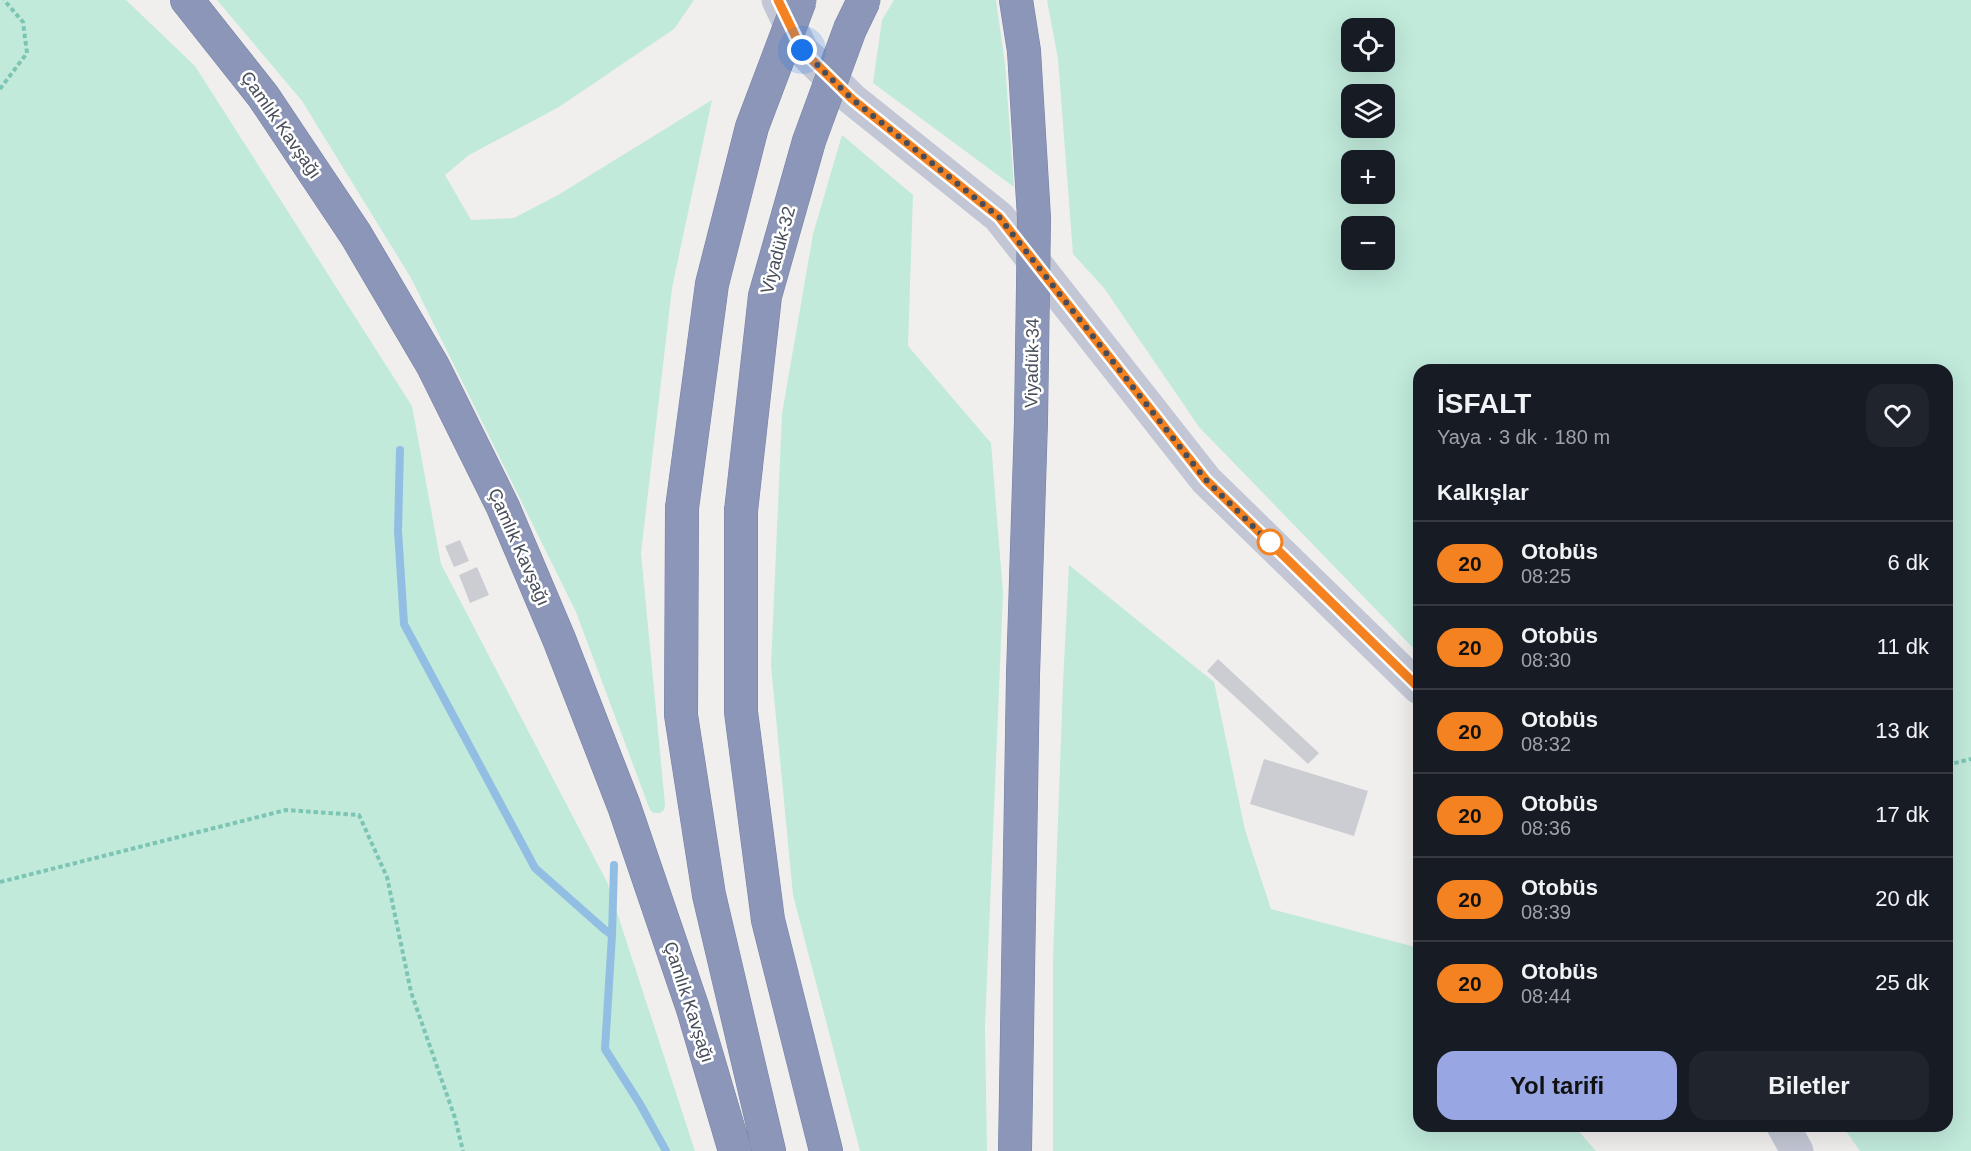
<!DOCTYPE html>
<html lang="tr">
<meta charset="utf-8">
<style>
body{margin:0;font-family:Arial,sans-serif;background:#20242c;color:#f1f3f6;height:100vh;display:flex;flex-direction:column;font-size:22px;white-space:nowrap}
*{box-sizing:border-box;margin:0}
p{font-size:20px;color:#9ea1a6}
.icon{flex:none;width:33px;height:33px;fill:none;stroke:currentColor;stroke-width:2;stroke-linecap:round;stroke-linejoin:round}
.map{position:relative;flex:1;overflow:hidden}
.panel{position:absolute;left:1413px;top:364px;width:540px;height:768px;display:flex;flex-direction:column;background:#171b24;border-radius:18px;box-shadow:0 6px 24px #0002}
.panel>*{flex:none}
.badge{padding:0 12px;border-radius:20px;font-size:21px;line-height:39px}
.controls{position:absolute;left:1341px;top:18px;display:grid;gap:12px}
.controls a{display:grid;place-items:center;width:54px;height:54px;border-radius:12px;background:#171b24;box-shadow:0 6px 24px #0002;font-size:30px}
.you{position:absolute;width:30px;height:30px;margin:-15px;border:4px solid #fff;border-radius:50%;background:#1a73e8;box-shadow:0 0 0 9px #1a73e833}
.map>.badge{position:absolute;translate:-50% -50%;box-shadow:0 0 0 3px #fff}
h2{padding:0 24px;font-size:22px;line-height:54px}
.round{display:grid;place-items:center;flex:none;width:63px;height:63px;border-radius:18px;background:#20242c}
.overview{display:flex;align-items:center;justify-content:space-between;height:102px;padding:0 24px}
h1{font-size:28px;font-weight:800;line-height:45px}
.cta{display:flex;gap:12px;margin-top:auto;padding:12px 24px}
.cta a{flex:1;height:69px;border-radius:18px;background:#98a7e4;color:#111;font-size:24px;font-weight:800;line-height:69px;text-align:center}
.cta a+a{background:#20242c;color:#f1f3f6}
ul{padding:0;list-style:none}
li{display:flex;align-items:center;gap:18px;height:84px;padding:0 24px;border-top:2px solid #363941}
li div{flex:1}
li b{display:block;font-size:22px}
li em{font-style:normal}
li .badge{min-width:66px;font-weight:700;text-align:center}
.map>svg:first-child{display:block}
</style>
<div class="map">
<svg width="1971" height="1151" viewBox="0 0 1971 1151">
<rect width="100%" height="100%" fill="#f1efee"/>
<!-- green -->
<path fill="#c1eadb" fill-rule="evenodd" d="M0,0h126l69,66 217,340 29,158 166,318 88,269h-695z
M217,0h477l-20,29 -115,78 -90,48 -24,20 26,45 43,-2 44,-23 154,-95 -40,188 -31,265 24,251 -1,6 -4,3h-6l-4,-3 -74,-198 -165,-334 -109,-177z
M894,0h102l9,64 9,123 -141,-104 9,-63z
M1047,0h924v1151h-111l-17,-24 104,-1v-756h-528v284l-220,-227 -95,-139 -31,-34 -15,-195zM1384,28v34h-32v-34zM1384,94v34h-32v-34zM1352,160h32v34h-32zM1384,226v34h-32v-34z
M842,135l71,60 -5,151 83,97 12,150 -18,433 2,125h-127l-67,-256 -22,-229 11,-252 31,-180z
M1069,565l145,117 31,148 26,79 148,39v178l156,1 21,24h-543v-193l10,-275z"/>
<g fill="none" stroke-linecap="round" stroke-linejoin="round">
<!-- stream -->
<path stroke="#92bee3" stroke-width="8" d="M400,450l-2,81 6,93 131,244 70,62 7,5
M614,865l-2,70 -7,114 35,55 26,47"/>
</g>
<!-- building -->
<path fill="#cccdd2" d="M460,540l9,21 -15,6 -9,-21z
M477,567l12,28 -19,8 -11,-28z
M1218,659l101,94 -11,11 -101,-93z
M1264,759l104,32 -14,45 -104,-32z"/>
<g fill="none" stroke-linecap="round" stroke-linejoin="round">
<!-- motorway casing -->
<g stroke="#7681a4" stroke-width="34">
<path id="motorway" d="M187,0l76,96 93,139 77,131 70,141 56,132 65,167 69,203 42,142
M1016,0l8,51
M682,508l-1,207 28,180 60,256
M741,511v201l27,208 58,231
M1015,1151l8,-476"/>
</g>
<!-- path -->
<path stroke="#7cc5b3" stroke-width="4" stroke-dasharray="4.5 3" stroke-linecap="butt" d="M0,89l27,-36 -4,-31 -19,-22
M1947,765l24,-6
M0,882l286,-72 73,5 28,62 24,115 44,126 8,33"/>
<!-- secondary -->
<path stroke="#c3c7d5" stroke-width="33" d="M778,0l24,50 50,49 147,118 207,263 213,208
M1783,1126l14,25"/>
<!-- motorway -->
<use href="#motorway" stroke="#8b96b8" stroke-width="33"/>
<!-- motorway-bridge casing -->
<g stroke="#7681a4" stroke-width="34" stroke-linecap="butt">
<path id="motorway-bridge" d="M682,508l30,-224 40,-157 48,-127
M741,511l24,-215 44,-155 41,-112 14,-29
M1023,675l8,-254 3,-203 -10,-167"/>
</g>
<!-- motorway-bridge -->
<use href="#motorway-bridge" stroke="#8b96b8" stroke-width="33"/>
</g>
<g fill="none" stroke-linecap="round" stroke-linejoin="round">
<!-- line casing -->
<g stroke="#fff" stroke-width="14">
<path id="line" d="M778,0l24,50 50,49 147,118 207,263 213,208"/>
</g>
<!-- line -->
<use href="#line" stroke="#f58220" stroke-width="9"/>
<!-- walk -->
<path stroke="#484d5a" stroke-width="6" stroke-dasharray="0 10.8" d="M802,50l50,49 147,118 207,263 65,64 -1,-2"/>
</g>
<!-- markers -->
<circle fill="#fff" stroke="#f58220" stroke-width="3" cx="1270" cy="542" r="12"/>
<g text-anchor="middle" stroke-width="5" stroke-linejoin="round" paint-order="stroke">
<!-- street labels -->
<g font-size="18" fill="#484d5a" stroke="#fff">
<text transform="translate(281 125) rotate(55)" y="6">Çamlık Kavşağı</text>
<text transform="translate(778 250) rotate(-75)" y="6">Viyadük-32</text>
<text transform="translate(1032 363) rotate(-89)" y="6">Viyadük-34</text>
<text transform="translate(519 547) rotate(66)" y="6">Çamlık Kavşağı</text>
<text transform="translate(689 1002) rotate(72)" y="6">Çamlık Kavşağı</text>
</g>
</g>
</svg>
<div class="controls">
<a><svg class="icon" aria-label="locate" viewBox="0 0 24 24"><circle cx="12" cy="12" r="6"/><path d="M12 2v4M12 18v4M2 12h4M18 12h4"/></svg></a>
<a><svg class="icon" aria-label="layers" viewBox="0 0 24 24"><path d="M12 4l9 5-9 5-9-5zM3 14l9 5 9-5"/></svg></a>
<a>+</a>
<a>−</a>
</div>
<div class="you" style="left:802px;top:50px"></div>
<section class="panel">
<div class="overview"><div><h1>İSFALT</h1><p>Yaya · 3 dk · 180 m</p></div><a class="round"><svg class="icon" aria-label="heart" viewBox="0 0 24 24"><path d="M12 20l-8-8c-3-5 5-10 8-4 3-6 11-1 8 4z"/></svg></a></div>
<h2>Kalkışlar</h2>
<ul>
<li><span class="badge" style="background:#f58220;color:#111">20</span><div><b>Otobüs</b><p>08:25</p></div><em>6 dk</em></li>
<li><span class="badge" style="background:#f58220;color:#111">20</span><div><b>Otobüs</b><p>08:30</p></div><em>11 dk</em></li>
<li><span class="badge" style="background:#f58220;color:#111">20</span><div><b>Otobüs</b><p>08:32</p></div><em>13 dk</em></li>
<li><span class="badge" style="background:#f58220;color:#111">20</span><div><b>Otobüs</b><p>08:36</p></div><em>17 dk</em></li>
<li><span class="badge" style="background:#f58220;color:#111">20</span><div><b>Otobüs</b><p>08:39</p></div><em>20 dk</em></li>
<li><span class="badge" style="background:#f58220;color:#111">20</span><div><b>Otobüs</b><p>08:44</p></div><em>25 dk</em></li>
</ul>
<div class="cta"><a>Yol tarifi</a><a>Biletler</a></div>
</section>
</div>
